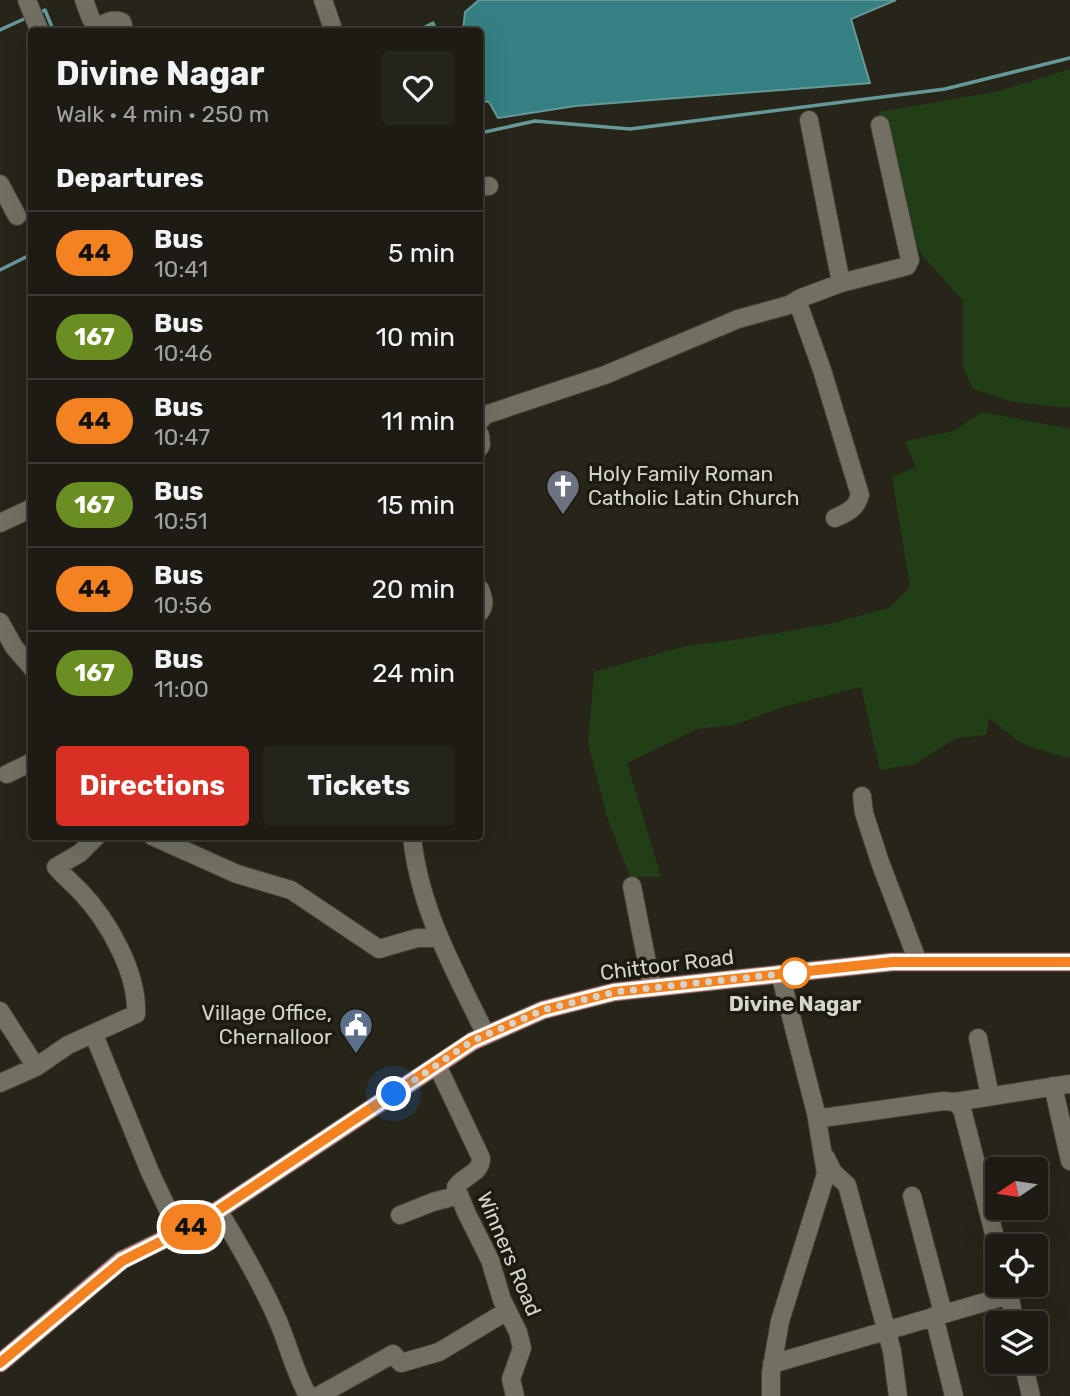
<!DOCTYPE html>
<meta charset="utf-8">
<style>
body{margin:0;font-family:Rubik,sans-serif;background:#25241c;color:#f1f3f6;height:100vh;display:flex;flex-direction:column;font-size:26px;white-space:nowrap}
*{box-sizing:border-box;margin:0}
p{font-size:23px;color:#a0a1a0}
.icon{flex:none;width:38px;height:38px;fill:none;stroke:currentColor;stroke-width:2;stroke-linecap:round;stroke-linejoin:round}
.map{position:relative;flex:1;overflow:hidden}
.drawer{position:absolute;left:28px;top:28px;width:455px;height:812px;display:flex;flex-direction:column;background:#1d1b13;border-radius:7px;box-shadow:0 7px 28px #0002,0 0 0 2px #3b3933}
.drawer>*{flex:none}
.badge{padding:0 14px;border-radius:23px;font-size:24px;line-height:46px}
.needle{width:46px;rotate:257deg}
.controls{position:absolute;left:985px;top:1157px;display:grid;gap:14px}
.controls a{display:grid;place-items:center;width:63px;height:63px;border-radius:7px;background:#1d1b13;box-shadow:0 7px 28px #0002,0 0 0 2px #3b3933;font-size:35px}
.you{position:absolute;width:35px;height:35px;margin:-18px;border:5px solid #fff;border-radius:50%;background:#1a73e8;box-shadow:0 0 0 10px #1a73e833}
.map>.badge{position:absolute;translate:-50% -50%;box-shadow:0 0 0 4px #fff}
h2{padding:0 28px;font-size:26px;line-height:63px}
.round{display:grid;place-items:center;flex:none;width:74px;height:74px;border-radius:7px;background:#25241c}
.headline{display:flex;align-items:center;justify-content:space-between;height:119px;padding:0 28px}
h1{font-size:33px;font-weight:700;line-height:52px}
.button{display:flex;gap:14px;margin-top:auto;padding:14px 28px}
.button a{flex:1;height:80px;border-radius:7px;background:#d93025;color:#fff;font-size:28px;font-weight:700;line-height:80px;text-align:center}
.button a+a{background:#25241c;color:#f1f3f6}
ul{padding:0;list-style:none}
li{display:flex;align-items:center;gap:21px;height:84px;padding:0 28px;border-top:2px solid #3b3933}
li div{flex:1}
li b{display:block;font-size:26px}
li em{font-style:normal}
li .badge{min-width:77px;font-weight:700;text-align:center}
.map>svg:first-child{display:block}
</style>
<div class="map">
<svg width="1070" height="1396" viewBox="0 0 1070 1396">
<rect width="100%" height="100%" fill="#272419"/>
<!-- green -->
<path fill="#223e17" d="M1070,69v339l-57,-6 -40,-13 -10,-22v-66l-42,-47 -23,-56 -19,-86 120,-21z
M982,412l88,17v327l-3,2 -45,-14 -33,-26 -3,17 -30,3 -41,26 -35,6 -19,-83 -75,19 -52,19 -37,4 -70,34 34,114h-31l-23,-60 -19,-74 6,-71 96,-27 44,-5 91,-15 64,-17 21,-21 -18,-110 24,-10 -11,-26 49,-10z"/>
<!-- water -->
<path fill="#358082" stroke="#659998" stroke-width="2" d="M479,0h417l-45,19 19,64 -295,23 -77,12 -9,-16 -9,-1v-69l-17,-1 2,-19z"/>
<g fill="none" stroke-linecap="round" stroke-linejoin="round">
<!-- stream -->
<path stroke="#659998" stroke-width="3.5" d="M43,11l2,-1 9,22
M0,30l24,-11
M416,32l17,-9 3,9
M480,133l55,-12 95,8 315,-40 125,-31
M0,270l32,-16"/>
<!-- minor casing -->
<g stroke="#434038" stroke-width="20">
<path id="minor" d="M27,0l13,32
M84,0l7,19 7,8c8,-4 15,-9 24,-5l3,10
M323,0l11,32
M809,120l32,163
M0,184l17,32
M480,187l9,-1
M797,300l25,70 38,125c-4,14 -12,17 -25,23
M480,421l5,-6 120,-40 133,-56 51,-14 12,-7 40,-15 66,-17 3,-6 -30,-135
M480,435l1,10 -1,2
M0,523l32,-15
M480,589c3,9 6,15 0,23
M0,622l14,25 18,21
M7,774l25,-12
M862,796l2,17 16,49 38,100
M152,836l85,38 54,16 88,59 38,-11h21
M412,836c7,73 43,135 74,199
M632,886l20,102
M780,974l36,139 6,5 121,-17 12,1 7,7 36,140
M0,1011l36,56
M94,1035l56,137 18,38 14,21
M978,1038l12,58
M437,1065l44,93c0,16 -17,17 -25,29l10,25 24,48 12,40 16,32 4,16 -11,31 4,17
M0,1083l36,-16 32,-22 68,-31c2,-41 -28,-94 -56,-123 -8,-8 -16,-15 -24,-24l24,-14 17,-17
M1053,1086l17,75
M955,1102l115,-18
M826,1158l7,14 14,13 45,166 6,45
M912,1196l31,117
M218,1210c22,36 43,72 60,111 11,26 16,49 30,75
M400,1215l33,-13 26,-7
M1007,1284l8,39
M934,1316l20,80
M1023,1362l8,34
M772,1364l237,-69
M318,1396l75,-42 8,9 38,-11 68,-41
M771,1396v-23l9,-52 46,-147 -10,-61"/>
</g>
<!-- major casing -->
<g stroke="#434038" stroke-width="20">
<path id="major" d="M0,1363l122,-103 80,-39 271,-180 70,-31 71,-18 278,-30h178"/>
</g>
<!-- minor -->
<use href="#minor" stroke="#727063" stroke-width="18"/>
<!-- major -->
<use href="#major" stroke="#c58582" stroke-width="18"/>
</g>
<g fill="none" stroke-linecap="round" stroke-linejoin="round">
<!-- line casing -->
<g stroke="#fff" stroke-width="16">
<path id="line" d="M0,1363l122,-102 80,-40 270,-180 71,-31 71,-18 278,-30h178"/>
</g>
<!-- line -->
<use href="#line" stroke="#f58220" stroke-width="10"/>
<!-- walk -->
<path stroke="#d4d3cc" stroke-width="7" stroke-dasharray="0 12.6" d="M394,1094l78,-53 71,-31 71,-18 194,-21 -13,2"/>
</g>
<!-- icons -->
<defs>
<g id="church-pin" transform="scale(1.75)"><path d="M0 17L-7.5 6A9.5 9.5 0 1 1 7.5 6Z" fill="#6b7280" stroke="#1d1b10"/><path d="M-1.2-6h2.4v3.5h3.3v2.4h-3.3V6h-2.4V-.1h-3.3v-2.4h3.3Z" fill="#fff"/></g>
<g id="civic-pin" transform="scale(1.75)"><path d="M0 17L-7.5 6A9.5 9.5 0 1 1 7.5 6Z" fill="#5c6f8a" stroke="#1d1b10"/><path d="M-.6-6.5H3V-4.5H.6V-3L4-1V1h2V6H-6V1h2V-1L-.6-3ZM-1.2 2.5V6h2.4V2.5Z" fill="#fff"/></g>
</defs>
<g fill-rule="evenodd">
<use href="#church-pin" x="563" y="486"/>
<use href="#civic-pin" x="356" y="1025"/>
</g>
<!-- markers -->
<circle fill="#fff" stroke="#f58220" stroke-width="3.5" cx="795" cy="973" r="14"/>
<g text-anchor="middle" stroke-width="7" stroke-linejoin="round" paint-order="stroke">
<!-- poi labels -->
<g font-size="21" fill="#d4d3cc" stroke="#1d1b10" text-anchor="start">
<text x="588" y="481">Holy Family Roman<tspan x="588" dy="24">Catholic Latin Church</tspan></text>
<text x="332" y="1020" text-anchor="end">Village Office,<tspan x="332" dy="24">Chernalloor</tspan></text>
</g>
<!-- street labels -->
<g font-size="21" fill="#d4d3cc" stroke="#1d1b10">
<text transform="translate(667 965) rotate(-7)" y="7">Chittoor Road</text>
<text transform="translate(509 1254) rotate(67)" y="7">Winners Road</text>
</g>
<!-- stop labels -->
<g font-size="21" font-weight="bold" fill="#d4d3cc" stroke="#1d1b10">
<text x="795" y="1011">Divine Nagar</text>
</g>
</g>
</svg>
<div class="controls">
<a><svg class="needle" viewBox="-14 -14 28 28"><path d="M0-13l5 13h-10z" fill="#e53935"/><path d="M0 13l5-13h-10z" fill="#a0a1a0"/></svg></a>
<a><svg class="icon" aria-label="locate" viewBox="0 0 24 24"><circle cx="12" cy="12" r="6"/><path d="M12 2v4M12 18v4M2 12h4M18 12h4"/></svg></a>
<a><svg class="icon" aria-label="layers" viewBox="0 0 24 24"><path d="M12 4l9 5-9 5-9-5zM3 14l9 5 9-5"/></svg></a>
</div>
<div class="you" style="left:394px;top:1094px"></div>
<b class="badge" style="left:191px;top:1227px;background:#f58220;color:#111">44</b>
<section class="drawer">
<div class="headline"><div><h1>Divine Nagar</h1><p>Walk · 4 min · 250 m</p></div><a class="round"><svg class="icon" aria-label="heart" viewBox="0 0 24 24"><path d="M12 20l-8-8c-3-5 5-10 8-4 3-6 11-1 8 4z"/></svg></a></div>
<h2>Departures</h2>
<ul>
<li><span class="badge" style="background:#f58220;color:#111">44</span><div><b>Bus</b><p>10:41</p></div><em>5 min</em></li>
<li><span class="badge" style="background:#6b8e23;color:#fff">167</span><div><b>Bus</b><p>10:46</p></div><em>10 min</em></li>
<li><span class="badge" style="background:#f58220;color:#111">44</span><div><b>Bus</b><p>10:47</p></div><em>11 min</em></li>
<li><span class="badge" style="background:#6b8e23;color:#fff">167</span><div><b>Bus</b><p>10:51</p></div><em>15 min</em></li>
<li><span class="badge" style="background:#f58220;color:#111">44</span><div><b>Bus</b><p>10:56</p></div><em>20 min</em></li>
<li><span class="badge" style="background:#6b8e23;color:#fff">167</span><div><b>Bus</b><p>11:00</p></div><em>24 min</em></li>
</ul>
<div class="button"><a>Directions</a><a>Tickets</a></div>
</section>
</div>
